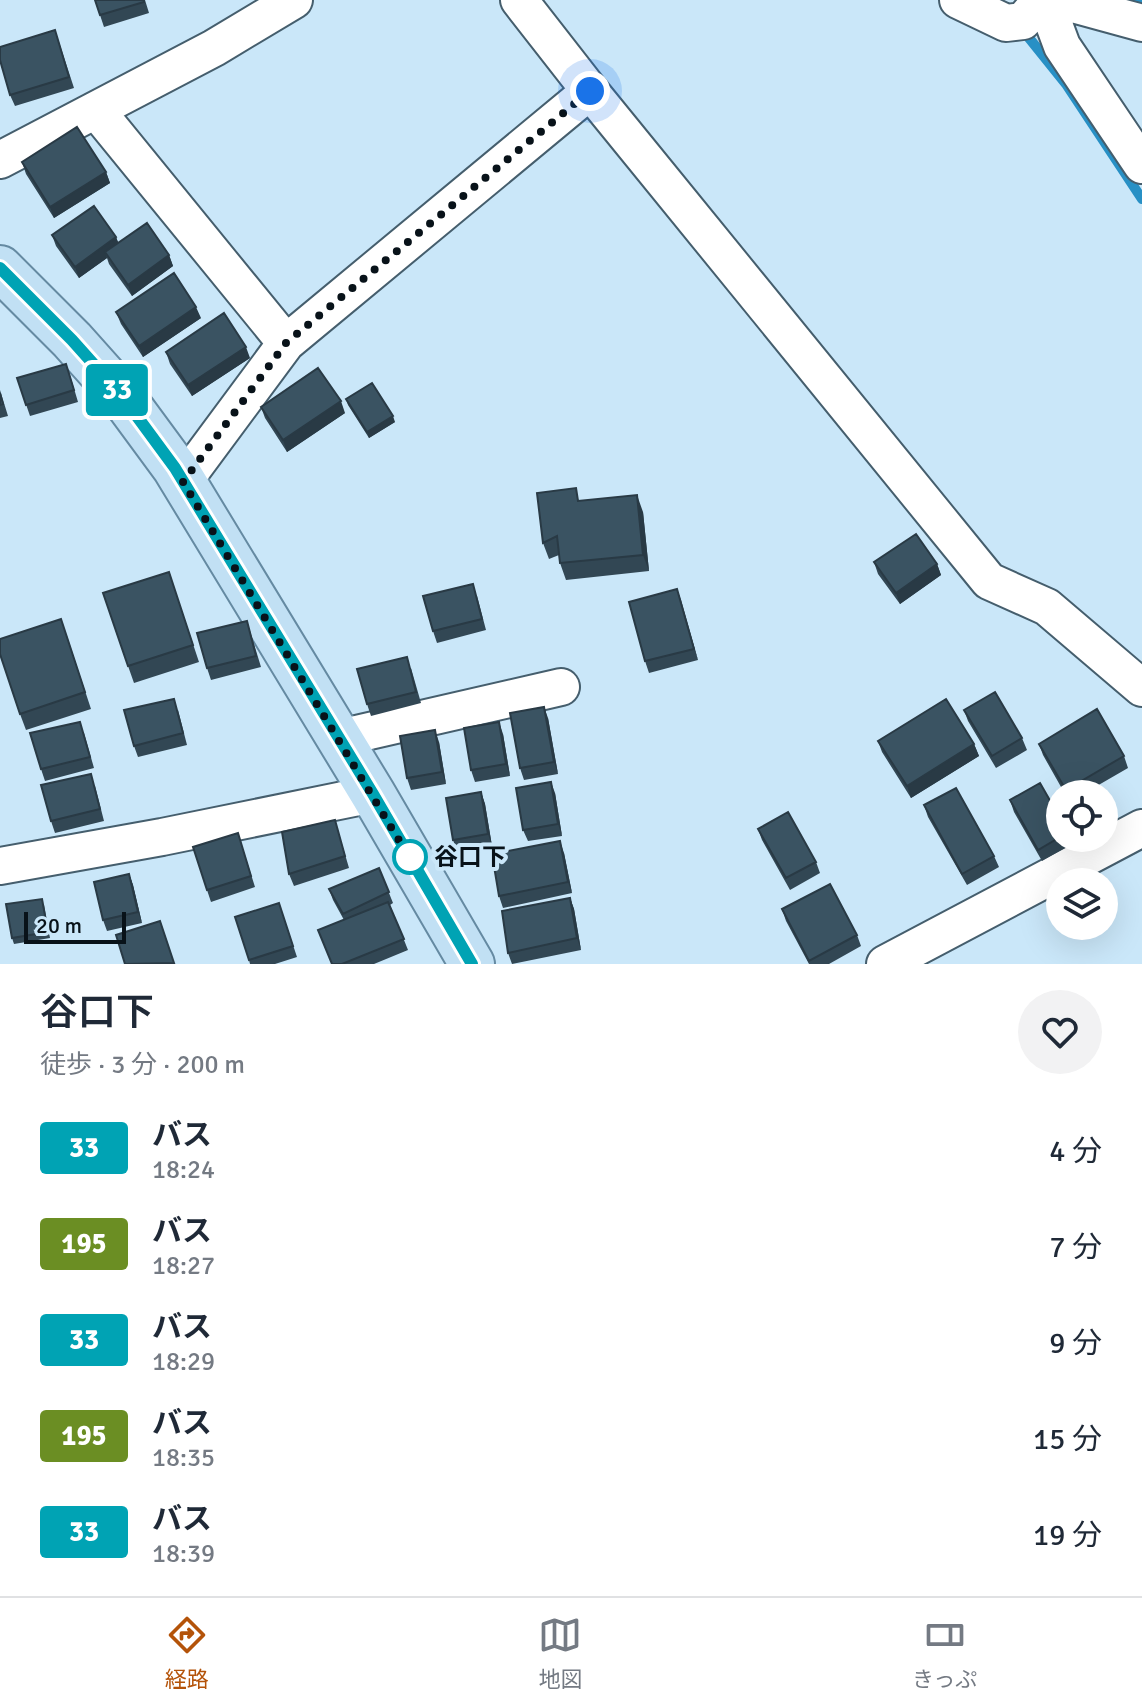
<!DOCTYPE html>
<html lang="ja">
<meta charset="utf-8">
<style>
body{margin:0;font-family:Signika,"Noto Sans JP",sans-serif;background:#f2f2f3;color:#1f2937;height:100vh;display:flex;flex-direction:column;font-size:30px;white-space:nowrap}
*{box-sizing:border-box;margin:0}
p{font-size:26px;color:#747a83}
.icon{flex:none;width:44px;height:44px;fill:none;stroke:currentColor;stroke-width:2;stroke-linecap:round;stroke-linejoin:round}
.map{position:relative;height:964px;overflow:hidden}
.side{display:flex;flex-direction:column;background:#fff;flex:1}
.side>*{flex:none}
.badge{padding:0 16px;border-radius:6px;font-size:28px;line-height:52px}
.tools{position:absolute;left:1046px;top:780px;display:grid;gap:16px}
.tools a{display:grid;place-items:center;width:72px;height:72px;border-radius:50%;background:#fff;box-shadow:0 8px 32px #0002;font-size:40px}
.scale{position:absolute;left:24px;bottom:20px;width:102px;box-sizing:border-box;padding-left:8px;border:4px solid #081219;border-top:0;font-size:22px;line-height:28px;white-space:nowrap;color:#081219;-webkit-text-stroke:6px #cae7f9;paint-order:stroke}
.you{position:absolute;width:40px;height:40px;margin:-20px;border:6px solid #fff;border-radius:50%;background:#1a73e8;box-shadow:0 0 0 12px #1a73e833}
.map>.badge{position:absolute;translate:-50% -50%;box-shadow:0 0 0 4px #fff}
.round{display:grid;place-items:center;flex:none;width:84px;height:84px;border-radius:42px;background:#f2f2f3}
.overview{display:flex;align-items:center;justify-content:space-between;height:136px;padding:0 40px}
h1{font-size:38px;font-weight:600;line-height:60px}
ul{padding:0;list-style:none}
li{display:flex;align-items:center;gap:24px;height:96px;padding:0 40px}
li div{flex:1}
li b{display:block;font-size:30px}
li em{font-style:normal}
li .badge{min-width:88px;font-weight:700;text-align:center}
.menu{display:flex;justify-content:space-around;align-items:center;height:112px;border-top:2px solid #e0e1e3;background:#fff;font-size:22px;color:#747a83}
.menu a{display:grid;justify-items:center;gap:4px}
.menu .on{color:#b45309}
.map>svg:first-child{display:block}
</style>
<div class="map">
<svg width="1142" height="964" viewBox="0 0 1142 964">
<rect width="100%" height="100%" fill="#cae7f9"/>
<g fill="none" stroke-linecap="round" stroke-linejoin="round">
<!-- stream -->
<path stroke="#2890c5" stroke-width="10" d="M1134,0l8,2
M1021,28l45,56 76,115"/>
<!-- minor casing -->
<g stroke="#455e6d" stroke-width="40">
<path id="minor" d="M958,0l48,23 17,-2 18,-21
M1045,0l17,46 80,119
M1058,0l84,23
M590,91l399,490 58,26 95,81
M96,110l190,233
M0,160l214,-112 80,-48
M183,482l103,-139 304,-252 -71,-91
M339,738l222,-51
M0,866l162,-29 211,-43
M885,964l257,-136"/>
</g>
<!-- primary casing -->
<g stroke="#658aa2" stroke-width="48">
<path id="primary" d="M0,268l72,72 50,56 53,72 198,326 99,170"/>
</g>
<!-- minor -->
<use href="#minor" stroke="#fff" stroke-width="36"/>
<!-- primary -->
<use href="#primary" stroke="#c1e0f4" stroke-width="44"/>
</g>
<!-- wall -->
<path fill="#324754" d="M95,0h50l4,13 -45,14z
M59,42l15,46 -59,18 -5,-11z
M22,162l84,10 4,11 -56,35 -28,-44z
M52,235l64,2 2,6 51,12 4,11 -41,30 -23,-32 -2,-6 -28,20 -23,-32z
M116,312l85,6 -58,39 -22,-33z
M166,352l84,6 -58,38 -22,-32z
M70,375l8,27 -48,14 -13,-38z
M0,390l8,26 -8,2z
M346,399l49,23 -26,16 -21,-33z
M261,407l84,6 -58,39 -22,-34z
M581,501l62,11 6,59 -83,9 -6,-17 -1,-8 -10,4 -6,-16z
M874,562l63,2 4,11 -41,29 -22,-30z
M169,572l30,90 -65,21 -6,-17z
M677,589l21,71 -49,13 -4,-12z
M477,596l9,34 -49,13 -4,-12z
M247,621l14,46 -50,13 -4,-12z
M67,636l24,73 -65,21 -6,-16z
M411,668l10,35 -50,13 -4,-12z
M178,710l9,35 -49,12 -4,-11z
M964,710l58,28 5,12 -31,18 -28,-47z
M548,718l10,56 -34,6 -4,-12z
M84,733l10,35 -49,13 -4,-12z
M503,734l7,42 -35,6 -4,-12z
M878,741l96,3 5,12 -68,42 -29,-46z
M439,742l7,42 -35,6 -4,-12z
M1039,744l85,12 4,12 -45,26h-18l-22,-39z
M95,786l9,35 -49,12 -4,-12z
M481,792l4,12 7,42 -35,6 -4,-12z
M555,793l7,43 -34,5 -5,-11z
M1010,800l50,18v20h10l2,6 -30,17 -28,-49z
M924,805l70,51 5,11 -32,18 -39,-68z
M335,820l14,48 -55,18 -5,-12z
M758,829l58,33 4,11 -30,17 -28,-50z
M238,833l17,54 -44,15 -4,-12z
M564,853l8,40 -69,15 -4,-12z
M379,868l14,35 -3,2 18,45 -34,14h-42l12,-44 -11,-20 -4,-11z
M129,874l4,11 9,38 -35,8 -4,-11z
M570,898l4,11 7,41 -69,14 -4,-11z
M279,903l18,54 -22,7h-25l-1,-4z
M44,905l6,33 -36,6 -2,-6z
M782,909l75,26 4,11 -32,18h-20l-23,-43z"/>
<!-- shaded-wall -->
<path fill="#293a45" d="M106,172l4,11 -56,35 -4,-11z
M116,237l5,12 -16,3 2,6 -28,20 -4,-11z
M169,255l4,11 -41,30 -4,-11z
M196,307l5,11 -58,39 -4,-11z
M246,347l4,11 -58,38 -4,-11z
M341,401l4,12 -58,39 -4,-12z
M393,416l2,6 -26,16 -2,-6z
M637,495l6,17 6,59 -6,-16z
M937,564l4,11 -41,29 -4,-11z
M677,589l4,11 17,60 -4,-11z
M544,707l4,11 10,56 -4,-12z
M499,722l4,12 7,42 -4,-12z
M435,730l4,12 7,42 -4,-12z
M974,744l5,12 -68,42 -4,-12z
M551,782l4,11 7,43 -4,-12z
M481,792l4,12 7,42 -4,-12z
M560,841l4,12 8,40 -4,-11z
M129,874l4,11 9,38 -4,-11z
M570,898l4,11 7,41 -4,-12z"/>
<!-- building -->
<path fill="#3a5362" stroke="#293a45" stroke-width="2" d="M95,0h49v2l-44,13z
M55,30l14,47 -59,18 -10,-35v-13z
M77,127l29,45 -56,35 -28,-45z
M94,206l22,31 -41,30 -23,-32z
M147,223l22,32 -41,30 -23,-33z
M174,273l22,34 -57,39 -23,-34z
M224,313l22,34 -58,38 -22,-33z
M66,364l8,26 -48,15 -9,-27z
M318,368l23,33 -58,39 -22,-33z
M372,383l21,33 -26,16 -21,-33z
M0,393l3,11 -3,1z
M576,488l2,13 59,-6 6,60 -83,8 -3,-27 -14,7 -6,-50z
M916,534l21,30 -41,29 -22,-31z
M169,572l24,73 -65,21 -25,-73z
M473,584l9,35 -49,12 -10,-35z
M677,589l17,60 -49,12 -16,-59z
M61,619l24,73 -65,22 -20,-60v-15z
M247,621l9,35 -49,12 -10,-35z
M407,657l9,35 -49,12 -10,-35z
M995,692l27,46 -30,18 -28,-46z
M174,699l9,34 -49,13 -10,-36z
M946,699l28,45 -67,42 -29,-45z
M544,707l10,55 -34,6 -10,-55z
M1097,709l27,47 -58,34 -27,-46z
M80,722l10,35 -49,12 -11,-36z
M499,722l7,42 -35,6 -7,-42z
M435,730l7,42 -35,6 -7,-42z
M91,774l9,35 -49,12 -10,-36z
M551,782l7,42 -35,6 -7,-42z
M1040,783l20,35v19l-22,13 -28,-50z
M956,788l38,68 -32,18 -38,-69z
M481,792l7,42 -35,6 -7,-42z
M788,812l28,50 -30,16 -28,-49z
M335,820l10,36 -56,18 -7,-42z
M238,833l13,43 -44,14 -14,-43z
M560,841l8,41 -69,14 -7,-42z
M379,868l10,24 -46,22 -14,-25z
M129,874l9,38 -35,8 -9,-38z
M830,884l27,51 -48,26 -27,-52z
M570,898l7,40 -69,15 -6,-42z
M42,899l6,33 -36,6 -6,-34z
M388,902l16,37 -62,25h-10l-14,-34z
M279,903l14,43 -44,14 -14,-43z
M160,921l14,42 -49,1 -9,-29z"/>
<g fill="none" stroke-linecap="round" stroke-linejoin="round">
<!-- line casing -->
<g stroke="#fff" stroke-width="18">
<path id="line" d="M0,268l72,72 50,56 53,72 198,326 99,170"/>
</g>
<!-- line -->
<use href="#line" stroke="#00a3b4" stroke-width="12"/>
<!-- walk -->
<path stroke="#081219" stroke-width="8" stroke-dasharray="0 14.4" d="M410,857l5,10 -232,-385 103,-139 304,-252"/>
</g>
<!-- markers -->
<circle fill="#fff" stroke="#00a3b4" stroke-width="4" cx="410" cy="857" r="16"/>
<g text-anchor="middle" stroke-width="8" stroke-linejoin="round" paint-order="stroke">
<!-- stop labels -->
<g font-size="24" font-weight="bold" fill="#081219" stroke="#cae7f9" text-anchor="start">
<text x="434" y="865">谷口下</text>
</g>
</g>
</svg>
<div class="tools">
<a><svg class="icon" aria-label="locate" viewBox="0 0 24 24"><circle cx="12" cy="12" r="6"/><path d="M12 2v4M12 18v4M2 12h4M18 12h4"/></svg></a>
<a><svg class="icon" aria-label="layers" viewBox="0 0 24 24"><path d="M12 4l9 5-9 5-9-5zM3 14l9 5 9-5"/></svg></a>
</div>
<div class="scale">20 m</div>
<div class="you" style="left:590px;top:91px"></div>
<b class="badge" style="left:117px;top:390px;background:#00a3b4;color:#fff">33</b>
</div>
<section class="side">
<div class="overview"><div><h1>谷口下</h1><p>徒歩 · 3 分 · 200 m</p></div><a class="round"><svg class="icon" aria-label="heart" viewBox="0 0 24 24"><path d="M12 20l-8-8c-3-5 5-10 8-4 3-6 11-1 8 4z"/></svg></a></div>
<ul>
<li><span class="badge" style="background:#00a3b4;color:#fff">33</span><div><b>バス</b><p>18:24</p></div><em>4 分</em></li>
<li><span class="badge" style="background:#6b8e23;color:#fff">195</span><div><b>バス</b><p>18:27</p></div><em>7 分</em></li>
<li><span class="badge" style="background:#00a3b4;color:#fff">33</span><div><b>バス</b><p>18:29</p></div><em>9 分</em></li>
<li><span class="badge" style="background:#6b8e23;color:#fff">195</span><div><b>バス</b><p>18:35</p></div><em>15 分</em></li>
<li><span class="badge" style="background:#00a3b4;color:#fff">33</span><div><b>バス</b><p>18:39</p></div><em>19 分</em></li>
</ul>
</section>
<nav class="menu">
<a class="on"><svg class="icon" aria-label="directions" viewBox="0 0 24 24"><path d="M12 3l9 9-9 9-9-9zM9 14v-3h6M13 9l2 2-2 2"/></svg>経路</a>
<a><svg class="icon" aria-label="map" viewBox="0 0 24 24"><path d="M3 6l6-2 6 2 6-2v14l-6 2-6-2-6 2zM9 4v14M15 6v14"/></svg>地図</a>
<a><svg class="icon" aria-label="tickets" viewBox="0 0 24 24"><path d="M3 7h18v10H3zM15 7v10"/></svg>きっぷ</a>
</nav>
